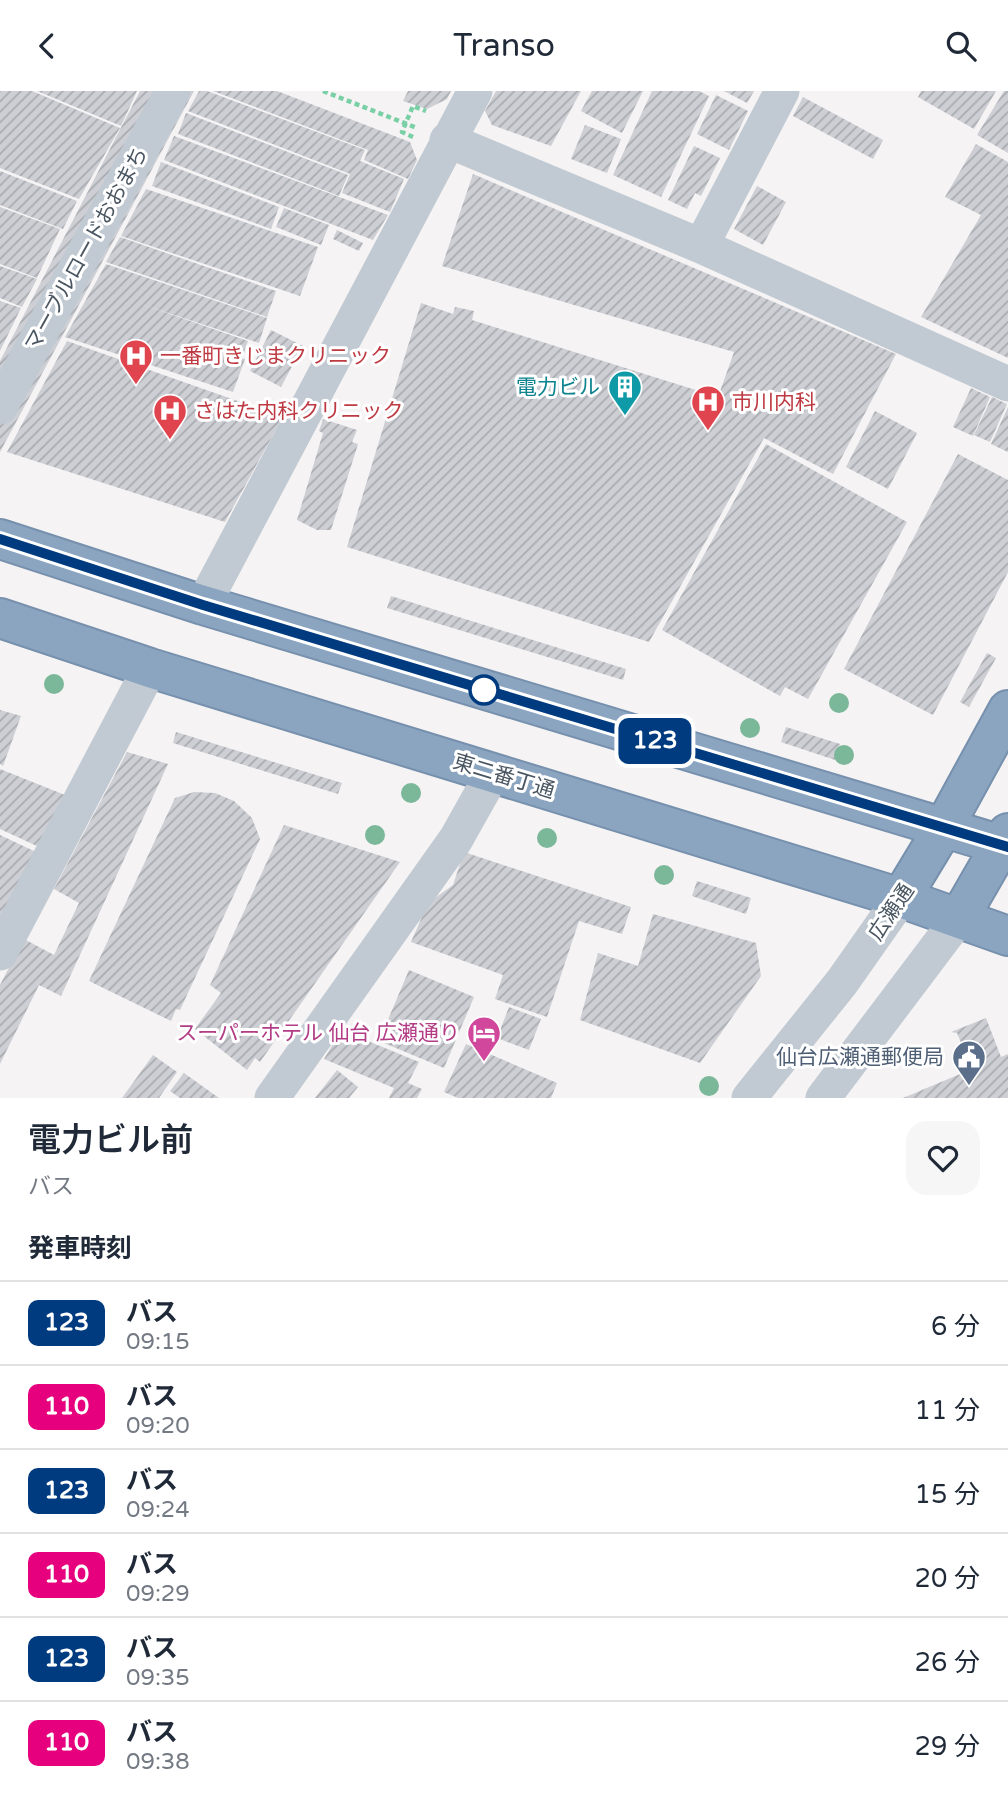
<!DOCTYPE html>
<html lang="ja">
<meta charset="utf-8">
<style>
body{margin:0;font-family:"Varela Round","Noto Sans JP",sans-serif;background:#f6f6f7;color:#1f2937;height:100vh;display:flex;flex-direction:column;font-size:26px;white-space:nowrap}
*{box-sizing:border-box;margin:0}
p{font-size:23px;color:#747a83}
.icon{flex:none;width:38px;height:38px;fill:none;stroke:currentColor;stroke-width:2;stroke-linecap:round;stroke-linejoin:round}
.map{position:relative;height:1007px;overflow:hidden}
.sheet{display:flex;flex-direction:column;background:#fff;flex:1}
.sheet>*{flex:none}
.badge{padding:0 14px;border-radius:10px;font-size:24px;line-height:46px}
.map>.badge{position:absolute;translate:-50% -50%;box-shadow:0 0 0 4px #fff}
h2{padding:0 28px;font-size:26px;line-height:63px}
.round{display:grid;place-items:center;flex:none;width:74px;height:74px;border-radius:21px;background:#f6f6f7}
.summary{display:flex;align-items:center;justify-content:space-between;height:119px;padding:0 28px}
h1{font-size:33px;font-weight:600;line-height:52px}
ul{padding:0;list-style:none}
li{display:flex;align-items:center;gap:21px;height:84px;padding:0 28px;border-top:2px solid #e0e1e3}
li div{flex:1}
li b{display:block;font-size:26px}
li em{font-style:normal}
li .badge{min-width:77px;font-weight:700;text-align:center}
header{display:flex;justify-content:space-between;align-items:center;height:91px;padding:0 28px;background:#fff;font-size:32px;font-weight:600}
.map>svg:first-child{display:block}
</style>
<header><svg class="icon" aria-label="back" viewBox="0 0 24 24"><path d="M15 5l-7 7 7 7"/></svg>Transo<svg class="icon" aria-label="search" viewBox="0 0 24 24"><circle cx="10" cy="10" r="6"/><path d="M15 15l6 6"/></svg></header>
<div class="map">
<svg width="1008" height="1007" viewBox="0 0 1008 1007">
<defs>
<pattern id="building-hatch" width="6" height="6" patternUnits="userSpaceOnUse" patternTransform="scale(1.75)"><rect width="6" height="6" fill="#cdcfd5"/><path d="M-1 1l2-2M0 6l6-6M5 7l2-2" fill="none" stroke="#a8abb0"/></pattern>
</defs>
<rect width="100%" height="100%" fill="#f5f3f3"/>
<!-- building -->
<path fill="url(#building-hatch)" d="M0,0h32l88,37 -41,71 -79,-31z
M37,0h100l-16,35z
M140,0h54l-194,361v-91z
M199,0h8l158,59 -5,11 44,18 -14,33 -48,-19 8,-19 -162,-63z
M213,0h64l133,51 7,18 -9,19 -44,-19 4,-10z
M408,0h43l-4,8 -20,10 -24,-8z
M496,0h85l-30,55 -59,-21 -7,-14z
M592,0h51l-21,42 -41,-22z
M652,0h47l10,5 -48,101 -48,-22z
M724,0h30l-7,12z
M921,0h75l-22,38 -56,-32z
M1004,0h4v62l-31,-18z
M716,4l32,16 -19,39 -32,-16z
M803,6l80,43 -10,19 -80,-43z
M186,22l162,62 -9,21 -161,-62z
M585,34l36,14 -14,34 -36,-14z
M174,45l214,79 -15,25 -209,-80z
M976,53l32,18v196l-87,-41 60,-102 -36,-18z
M694,55l26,12 -19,38 -6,-3 -8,16 -19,-9z
M161,71l118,45 -8,22 -119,-43z
M0,80l77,30 -14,28 -63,-24z
M473,83l423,180 -63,120 -69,-36 -115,204 -302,-95 74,-244 32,11 2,-7 19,4 -2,9 246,77 16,-45 -292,-86z
M757,95l29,16 -23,43 -29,-16z
M146,98l172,58 -18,49 -179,-60z
M0,116l60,22 -23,49 -37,-14z
M284,117l45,17 -8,20 -45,-18z
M337,139l26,13 -4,8 -26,-12z
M120,146l156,54 -9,26 -161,-55z
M106,173l161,54 -8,25 -118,-39 107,37 -6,17 3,1 -12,33 -168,-55z
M0,175l37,13 -15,28 -22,-9z
M0,210l21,7 -21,43z
M271,239l32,16 -22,41 -31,-16z
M67,250l216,76 -58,105 -218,-70z
M971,297l19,9 -17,39 -20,-9z
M992,306l15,7 -17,38 -16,-7z
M1008,316v45l-17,-8z
M875,320l42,22 -29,56 -42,-22z
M323,328l34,11 -5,12 6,2 -27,86h-14l-20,-10 26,-87 -4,-2z
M766,353l141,78 -99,177 -23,-12 -5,9 -118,-66z
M958,363l50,26v92l-75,143 -89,-46z
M391,505l235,73 -3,11 -236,-72z
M987,562l9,5 -27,49 -9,-5z
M0,619l21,6 -18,50 -3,-2z
M786,636l54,17 -5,16 -54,-18z
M176,641l166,51 -4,11 -165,-51z
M127,661l41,12 -107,232 -22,-11 -39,79v-79l24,-46 30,16 25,-52 -25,-14z
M0,678l65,26 -26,52 -39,-18z
M194,701l21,1 19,8 18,17 8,21 -80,171 -4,-1 -5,12 -82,-40 86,-183z
M284,734l116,37 -140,200 -5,-4 -8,12 -52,-41 26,-36 -11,-8z
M0,744l36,17 -36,69z
M464,761l167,55 -9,27 -43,-13 -32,96 -52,-18 8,-24 -92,-33 17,-39 25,-18z
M697,790l54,17 -5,16 -54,-18z
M653,823l103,29 5,33 -61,87 -120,-43 18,-67 40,13z
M409,879l65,27 -30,71 -65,-27z
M509,916l32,12 -12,31 -32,-12z
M986,927l15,39 7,-3v44h-105l69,-29 -15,-36 -6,-1z
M341,939l78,32 -11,21 14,6 -5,9h-28l5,-10 -70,-29z
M466,953l91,39 -6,15h-93l-14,-6z
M153,964l24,17 -18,26h-37z
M337,979l21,17 -9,11h-34z
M184,982l35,25h-39l-10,-7z"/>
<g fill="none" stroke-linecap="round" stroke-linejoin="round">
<!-- highway casing -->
<g stroke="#7690ad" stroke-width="42">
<path id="highway" d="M0,448l203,66 805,242
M0,527l150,50 751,230 107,38
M901,807l43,-71 64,-117
M959,827l49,-85"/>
</g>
<!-- path -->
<path stroke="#7ad0a6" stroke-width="4.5" stroke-dasharray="5 3.5" stroke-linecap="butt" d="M323,0l94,37
M413,46l-11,-5 11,-26 13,5"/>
<!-- minor -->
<path stroke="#c1cad2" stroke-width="35" d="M447,49l254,106 307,138
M701,155l81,-155
M0,316l173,-316
M203,514l272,-514
M0,862l150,-285
M272,1007l184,-259 37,-66
M749,1007l93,-116 59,-84
M823,1007l136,-180"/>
<!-- highway -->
<use href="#highway" stroke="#8ba5c1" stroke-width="38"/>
</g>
<!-- trees -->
<g fill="#7bb799">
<circle cx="54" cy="593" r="10"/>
<circle cx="839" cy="612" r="10"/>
<circle cx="750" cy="637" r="10"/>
<circle cx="844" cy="664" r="10"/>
<circle cx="411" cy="702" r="10"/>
<circle cx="375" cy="744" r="10"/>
<circle cx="547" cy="747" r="10"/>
<circle cx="664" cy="784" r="10"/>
<circle cx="709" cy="995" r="10"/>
</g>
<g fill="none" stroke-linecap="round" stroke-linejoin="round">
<!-- line casing -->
<g stroke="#fff" stroke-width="16">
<path id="line" d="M0,448l203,66 805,242"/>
</g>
<!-- line -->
<use href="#line" stroke="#003b80" stroke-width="10"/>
</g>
<!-- icons -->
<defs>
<g id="hospital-pin" transform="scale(1.75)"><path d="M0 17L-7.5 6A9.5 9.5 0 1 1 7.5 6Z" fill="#e0444e" stroke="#fff"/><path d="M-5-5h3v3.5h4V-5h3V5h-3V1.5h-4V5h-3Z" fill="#fff"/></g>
<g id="building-pin" transform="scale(1.75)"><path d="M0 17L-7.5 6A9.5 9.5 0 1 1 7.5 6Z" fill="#0f9aa8" stroke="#fff"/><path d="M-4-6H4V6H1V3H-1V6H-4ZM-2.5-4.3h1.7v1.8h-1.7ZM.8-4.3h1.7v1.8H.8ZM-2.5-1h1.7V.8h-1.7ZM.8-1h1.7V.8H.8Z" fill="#fff"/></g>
<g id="hotel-pin" transform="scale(1.75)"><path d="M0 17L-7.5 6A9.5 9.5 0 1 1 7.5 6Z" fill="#d1479c" stroke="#fff"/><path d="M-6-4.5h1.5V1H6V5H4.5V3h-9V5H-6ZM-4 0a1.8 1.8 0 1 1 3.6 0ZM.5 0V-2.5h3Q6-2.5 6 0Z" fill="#fff"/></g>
<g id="civic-pin" transform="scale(1.75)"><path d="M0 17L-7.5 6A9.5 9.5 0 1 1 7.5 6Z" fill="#5c6f8a" stroke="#fff"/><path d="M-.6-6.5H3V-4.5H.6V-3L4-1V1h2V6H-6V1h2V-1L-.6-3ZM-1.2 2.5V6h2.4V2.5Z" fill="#fff"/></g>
</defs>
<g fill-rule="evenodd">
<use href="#hospital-pin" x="136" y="265"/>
<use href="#building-pin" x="625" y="296"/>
<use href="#hospital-pin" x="708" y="311"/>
<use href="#hospital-pin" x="170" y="320"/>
<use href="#hotel-pin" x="484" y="942"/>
<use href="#civic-pin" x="969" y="966"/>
</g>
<!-- markers -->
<circle fill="#fff" stroke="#003b80" stroke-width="3.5" cx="484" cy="599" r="14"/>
<g text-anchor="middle" stroke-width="6" stroke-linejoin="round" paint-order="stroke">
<!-- street labels -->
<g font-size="21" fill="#4a5661" stroke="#fff">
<text transform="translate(86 158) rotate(-61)" y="7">マーブルロードおおまち</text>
<text transform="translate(504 685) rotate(17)" y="7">東二番丁通</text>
<text transform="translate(891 821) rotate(-56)" y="7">広瀬通</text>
</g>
<!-- health labels -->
<g font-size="21" fill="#be3a42" stroke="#fff" text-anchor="start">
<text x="160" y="272">一番町きじまクリニック</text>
<text x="732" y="318">市川内科</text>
<text x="194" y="327">さはた内科クリニック</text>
</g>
<!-- culture labels -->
<g font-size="21" fill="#0d838f" stroke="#fff" text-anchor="end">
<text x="600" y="303">電力ビル</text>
</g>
<!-- hotel labels -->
<g font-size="21" fill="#b23c85" stroke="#fff" text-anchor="end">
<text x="460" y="949">スーパーホテル 仙台 広瀬通り</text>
</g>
<!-- service labels -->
<g font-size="21" fill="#4e5e75" stroke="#fff" text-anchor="end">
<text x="944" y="973">仙台広瀬通郵便局</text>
</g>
</g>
</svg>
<b class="badge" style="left:655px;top:650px;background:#003b80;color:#fff">123</b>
</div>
<section class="sheet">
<div class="summary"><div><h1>電力ビル前</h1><p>バス</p></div><a class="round"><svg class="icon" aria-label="heart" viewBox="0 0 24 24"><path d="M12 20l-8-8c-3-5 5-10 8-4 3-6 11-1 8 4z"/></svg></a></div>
<h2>発車時刻</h2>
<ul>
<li><span class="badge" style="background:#003b80;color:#fff">123</span><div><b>バス</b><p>09:15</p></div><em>6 分</em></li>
<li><span class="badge" style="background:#e6007e;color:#fff">110</span><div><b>バス</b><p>09:20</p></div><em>11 分</em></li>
<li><span class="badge" style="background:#003b80;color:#fff">123</span><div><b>バス</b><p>09:24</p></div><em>15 分</em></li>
<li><span class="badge" style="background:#e6007e;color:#fff">110</span><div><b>バス</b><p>09:29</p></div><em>20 分</em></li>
<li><span class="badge" style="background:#003b80;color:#fff">123</span><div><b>バス</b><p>09:35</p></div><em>26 分</em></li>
<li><span class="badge" style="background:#e6007e;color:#fff">110</span><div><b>バス</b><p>09:38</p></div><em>29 分</em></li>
</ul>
</section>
